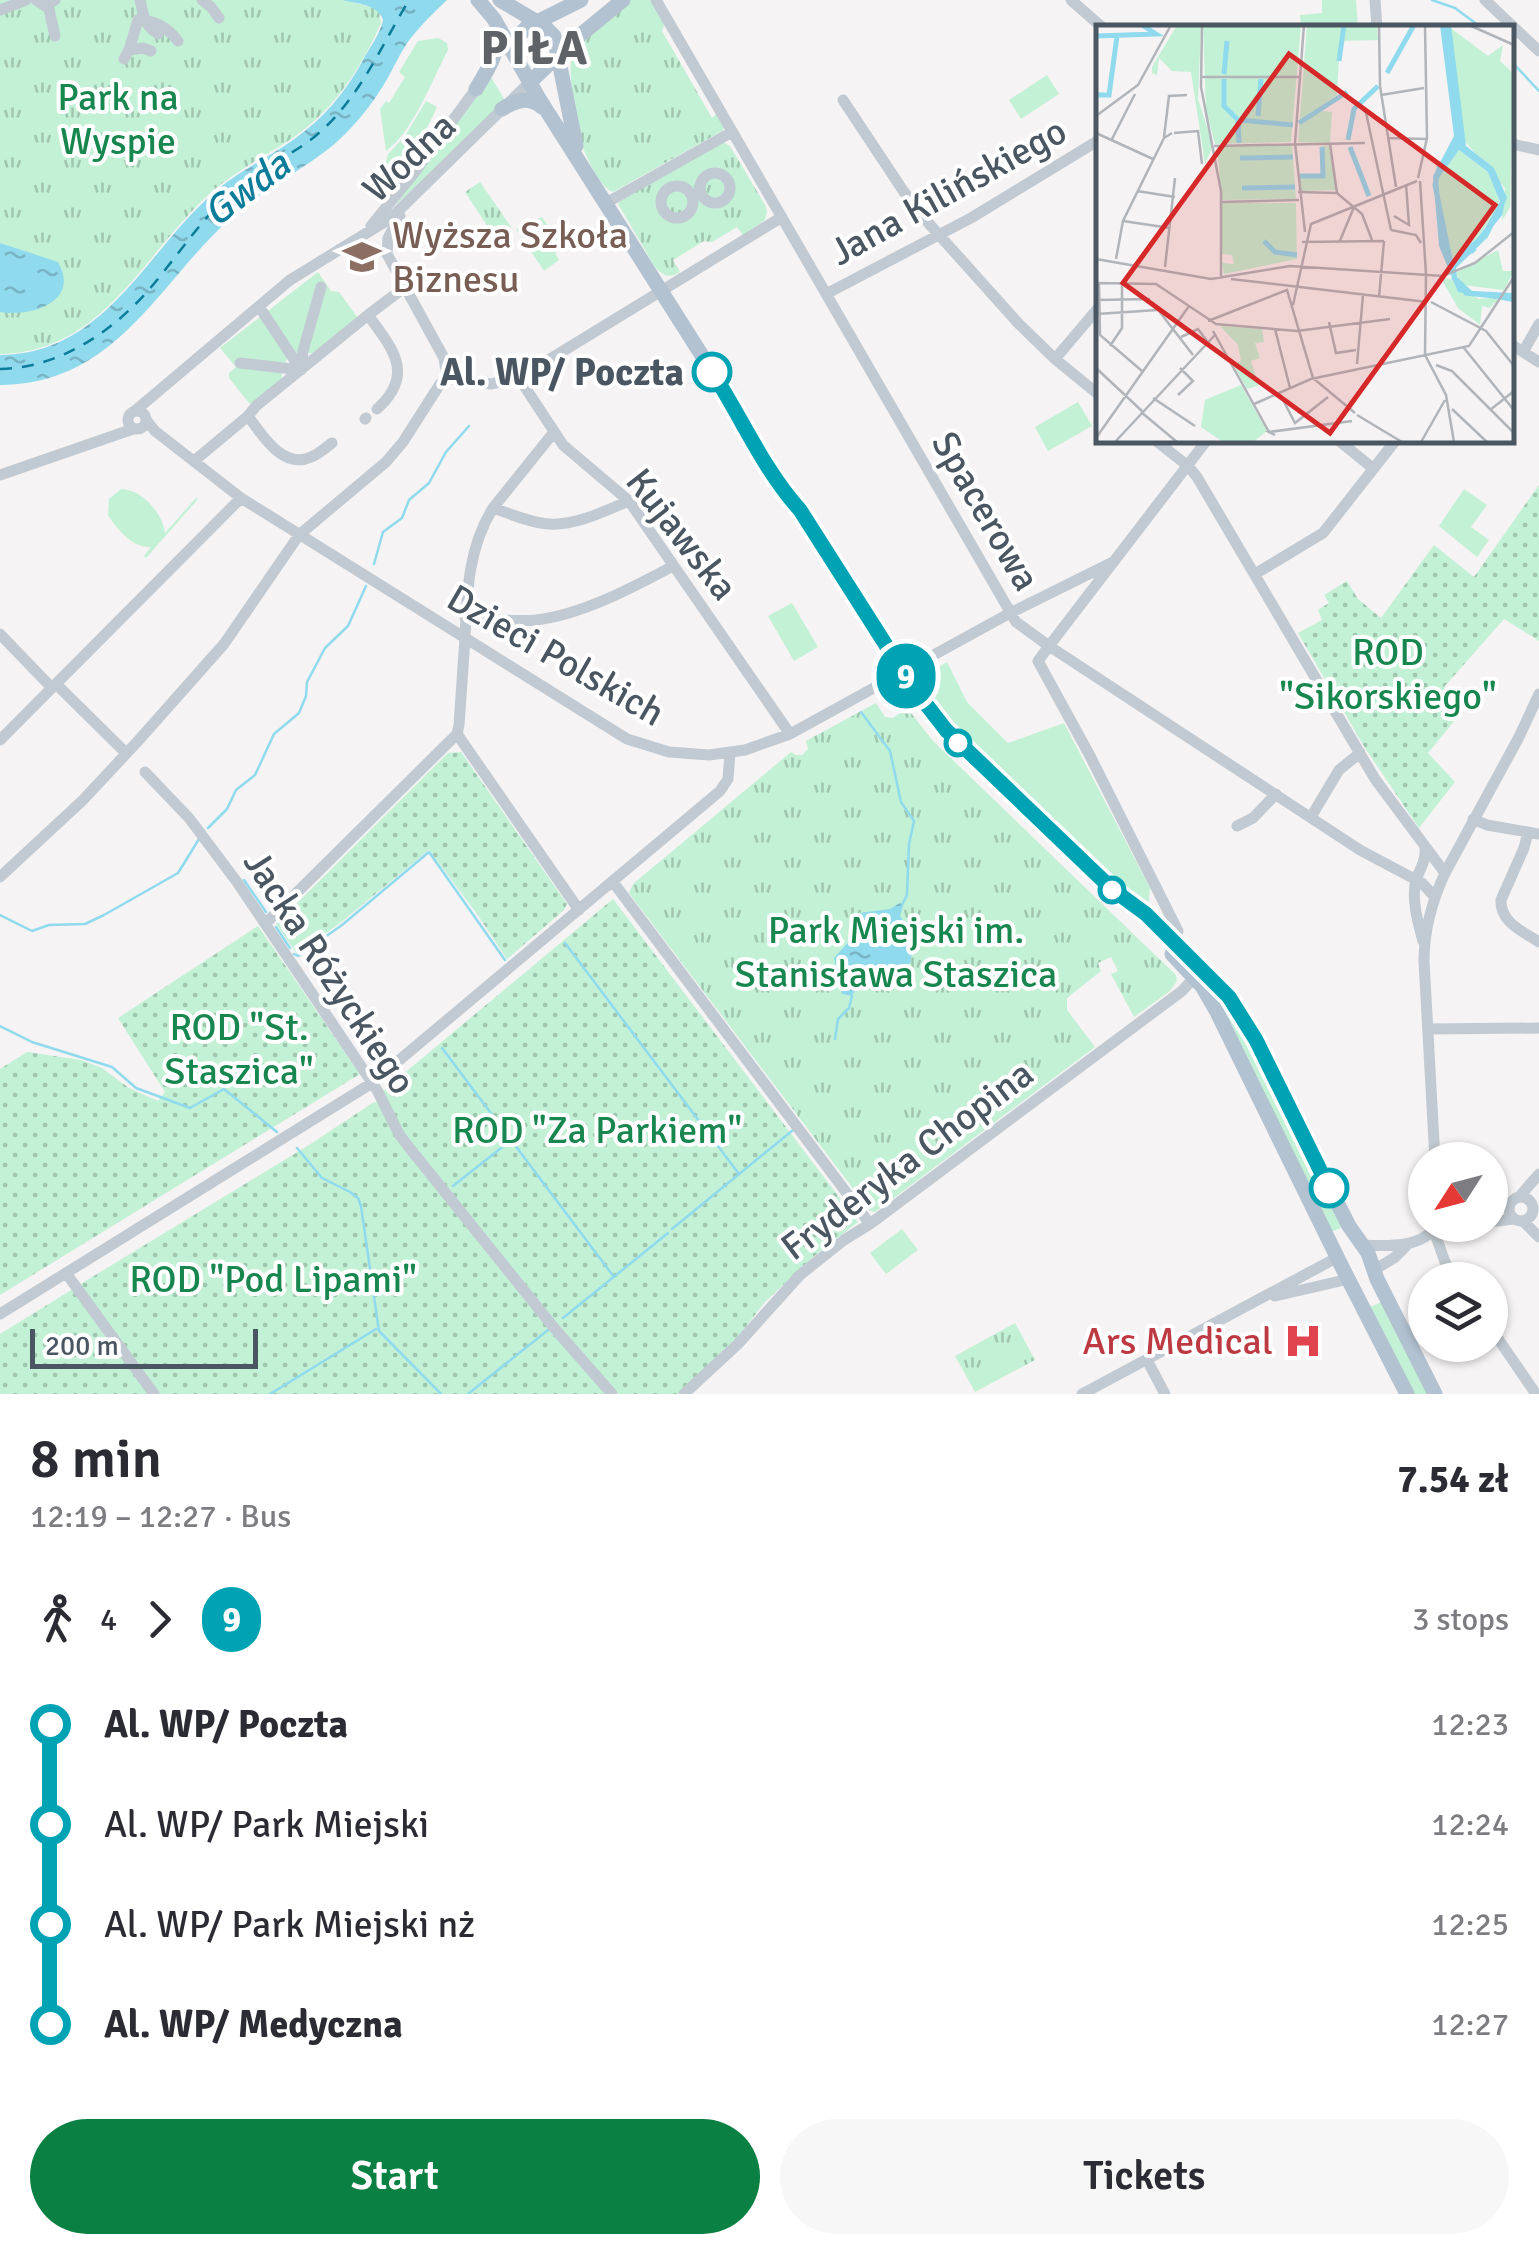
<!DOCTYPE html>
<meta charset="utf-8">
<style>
body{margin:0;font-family:Signika,sans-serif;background:#f7f7f7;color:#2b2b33;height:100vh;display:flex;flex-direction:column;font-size:38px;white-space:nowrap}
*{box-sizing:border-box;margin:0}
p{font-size:32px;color:#7c7c81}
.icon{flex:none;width:55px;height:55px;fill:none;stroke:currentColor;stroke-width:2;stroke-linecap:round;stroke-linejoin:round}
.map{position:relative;height:1394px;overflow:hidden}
.panel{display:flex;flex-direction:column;background:#fff;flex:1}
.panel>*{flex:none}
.badge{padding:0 20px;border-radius:32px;font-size:35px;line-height:65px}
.needle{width:65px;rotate:234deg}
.buttons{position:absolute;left:1408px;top:1142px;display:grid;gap:20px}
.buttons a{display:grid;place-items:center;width:100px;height:100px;border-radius:50%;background:#fff;box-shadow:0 2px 8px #0004;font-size:50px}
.scale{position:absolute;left:30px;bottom:25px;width:228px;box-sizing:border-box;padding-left:10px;border:5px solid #4a5661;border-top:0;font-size:28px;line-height:35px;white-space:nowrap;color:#4a5661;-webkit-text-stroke:8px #fff;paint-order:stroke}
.map>.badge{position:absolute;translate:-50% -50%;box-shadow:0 0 0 5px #fff}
.legs{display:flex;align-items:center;gap:15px;height:110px;padding:0 30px;font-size:32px}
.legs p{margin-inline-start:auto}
.head{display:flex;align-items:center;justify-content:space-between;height:170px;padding:0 30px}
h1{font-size:55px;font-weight:600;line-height:75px}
.action{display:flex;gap:20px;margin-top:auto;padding:20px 30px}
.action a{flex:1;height:115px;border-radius:60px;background:#0b8043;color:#fff;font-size:40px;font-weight:600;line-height:115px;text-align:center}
.action a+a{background:#f7f7f7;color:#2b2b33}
ul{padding:0 30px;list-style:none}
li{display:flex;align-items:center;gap:35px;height:100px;font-size:38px}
li i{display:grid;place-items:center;width:15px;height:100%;margin:0 12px;background:currentColor}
li i::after{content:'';width:25px;height:25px;margin:-12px;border:8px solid;border-radius:50%;background:#fff}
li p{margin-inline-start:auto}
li:first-child i{background:linear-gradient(#0000 50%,currentColor 0)}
li:last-child i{background:linear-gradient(currentColor 50%,#0000 0)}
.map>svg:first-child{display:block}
</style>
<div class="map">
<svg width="1539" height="1394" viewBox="0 0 1539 1394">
<defs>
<pattern id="park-tufts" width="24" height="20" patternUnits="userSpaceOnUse" patternTransform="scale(2.5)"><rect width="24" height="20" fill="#c3f1d5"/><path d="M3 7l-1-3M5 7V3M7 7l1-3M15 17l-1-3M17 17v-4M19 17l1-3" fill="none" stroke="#a0c6b0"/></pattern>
<pattern id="garden-dots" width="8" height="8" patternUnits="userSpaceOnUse" patternTransform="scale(2.5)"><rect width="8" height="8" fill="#c3f1d5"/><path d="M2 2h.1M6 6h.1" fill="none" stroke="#a0c6b0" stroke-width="1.8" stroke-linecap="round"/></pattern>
<pattern id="water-ripples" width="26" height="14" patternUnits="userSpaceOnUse" patternTransform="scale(2.5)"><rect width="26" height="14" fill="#90daee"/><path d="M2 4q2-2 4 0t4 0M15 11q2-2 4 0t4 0" fill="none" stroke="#78b4c4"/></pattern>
</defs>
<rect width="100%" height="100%" fill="#f5f3f3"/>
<!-- grass -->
<path fill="#c3f1d5" d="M1322,0h34l2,27h-57l-1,-12 22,-2z
M438,38l9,5 1,7c-16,30 -35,82 -62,101l-6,-42 6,-8 3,2 16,-26 -6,-5 19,-31z
M1047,75l12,19 -38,25 -12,-19z
M491,77l13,22 -1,3 -108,104z
M426,101l11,6c-16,36 -26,45 -55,71l6,-24 17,-18z
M542,217l21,31 -8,5 4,7 -15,11 -28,-42z
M318,272l13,19 8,1 19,26 -44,36c-20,-6 -34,5 -32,26l-29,24 -4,-1 -20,-25v-5l7,-6 -16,-19z
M1078,402l14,24 -44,25 -13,-24z
M121,489c21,0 42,25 44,44l31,-35 2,1 -52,59 -2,-2 7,-9c-19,1 -33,-17 -43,-32l1,-16z
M1464,489l23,16 -16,22 18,13 -12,17 -38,-31z
M792,603l26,44 -24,14 -26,-45z
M947,662l20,40 41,41 56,-20 86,165 -2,23 -154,-146 -54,-56 -17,-24 5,-12z
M1212,986l30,38 103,202 -14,6 -120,-243z
M902,1229l16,21 -32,24 -16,-21z
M1384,1301l47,93h-20l-43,-86z"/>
<!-- park -->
<path fill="url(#park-tufts)" d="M0,0h342l29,7 8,4 2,12c-20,46 -50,91 -93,118 -28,18 -57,33 -82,56 -65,61 -104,155 -206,157z
M630,0h20l2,2 13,21 -3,8 50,87 5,-5 7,15 -2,3 -109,61c-12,-5 -21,-24 -27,-37 -7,-15 -21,-87 -13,-100 8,-14 43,-45 57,-55z
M723,142l7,4 35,59 2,6 -2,9 -22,15 -6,-8 -25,15 -8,-1 -31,19 7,12c-12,7 -16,4 -25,-5l-37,-63 2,-3z
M480,182l31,45 -16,11 -30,-46z
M876,703l9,14 8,1 14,-10 26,33 243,234 1,6 -7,10 -36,26 -23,-43 7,-3 -7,-14 -13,6 3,8 -34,27v12l28,37 -220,165 -5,-1 -241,-318 4,-9 158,-132 5,3h6l6,-6 -2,-8z
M1015,1323l20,37 -60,32 -20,-36z"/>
<!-- garden -->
<path fill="url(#garden-dots)" d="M1539,485v156l-35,-22 -60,68 20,22 -36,44 27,29 -36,46 -54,-80 -67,-115 24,-13 -4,-10 11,-7 -5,-8 23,-14 11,18 23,19 53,-73 40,32z
M461,752l106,152 -3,6 -57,49 -30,-45 -48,-64 -89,73 -43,31 -21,-30 172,-171z
M613,899l245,323 -45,35 -49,46 -29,38 -57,53h-60l-63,-73 -151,-188 -21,-42z
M258,926l102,148 -360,221v-226l27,-17 54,8 21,8 27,20 29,13 7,-9 -47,-74z
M374,1102l5,1 227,291h-447l-80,-109 230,-140z
M73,1289l76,105h-149v-60z"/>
<!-- water -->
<path fill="url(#water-ripples)" d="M342,0h105c-13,12 -26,25 -37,39 -11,15 -17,31 -27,47 -9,15 -20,29 -32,42 -34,37 -80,54 -117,87 -76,67 -116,169 -234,170v-30c104,-1 144,-100 211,-160 25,-23 55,-36 82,-55 30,-21 53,-48 70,-80 7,-13 17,-26 20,-40 -5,-16 -26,-16 -41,-20z
M0,243l58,19c23,40 -27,55 -58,50z
M900,903l3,3 -3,10 5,7 12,4 5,11c-7,6 -12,14 -11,24 -8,7 -20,15 -30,19 -16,7 -18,-5 -29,15l-10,-2 -8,-36 17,-19 3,-16 5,-10 31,-4z"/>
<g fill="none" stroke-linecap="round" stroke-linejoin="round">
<!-- stream -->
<path stroke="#90daee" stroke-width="2.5" d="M1432,0l23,8 27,20
M1512,62l27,29
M374,564l9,-32 19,-14 7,-18 20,-17 17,-31 23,-26
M861,712l29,39 11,51 13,19 -5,23 -2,51 -5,10
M208,828l19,-19 9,-19 19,-15 19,-41 25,-21 7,-17 1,-14 18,-34 23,-22 18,-40
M244,880l22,32
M0,915l32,16 17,-6 36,-1 19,-9 74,-42 21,-34
M276,927l14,21
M565,943l174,231
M294,954l4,2 44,-31 87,-73 76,108
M0,1026l32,16 80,25 24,21 54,20 34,-19 53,43
M835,1039l3,-20 11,-11 3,-12
M442,1048l172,229
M297,1148l25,30 28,14 8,6 3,8 18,125 62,63
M453,1186l57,-45
M672,1229l121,-99
M563,1318l105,-85
M270,1394l106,-65
M468,1394l80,-64"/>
<!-- ferry -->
<path stroke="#0c7c9b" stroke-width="2.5" stroke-dasharray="12 10" stroke-linecap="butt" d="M0,369c57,-1 108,-34 146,-76 30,-34 55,-75 90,-105 23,-20 53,-31 77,-50 45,-36 67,-90 96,-138"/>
<!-- minor -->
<path stroke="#c1cad2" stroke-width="11" d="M36,0l9,6 10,-6
M140,0c4,16 3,24 18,34
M202,0l9,7 8,11
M656,0l360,622 33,24 -11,15 51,93 89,177
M1071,0l32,28
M1375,0l2,28
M1485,0l54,51
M48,5l7,31
M0,10l26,-10
M129,50l14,-2 8,3
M124,59l5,-9 9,-30c17,0 30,8 40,21
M843,100l61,92 27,34 88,98 36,35 44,36
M1512,144l27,6
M700 188a15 15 0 1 1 30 0a15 15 0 1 1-30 0Z
M661 202a16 16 0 1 1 32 0a16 16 0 1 1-32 0Z
M606,203l126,-71
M400,216l-12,22 -1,16 57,104 3,20
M371,226l43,-53 64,-87
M826,294l145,-76 128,-78
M262,311l39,59
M368,315l37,-28
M1512,345l27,17
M1523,352l16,-28
M1055,359l44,-52
M240,363l61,7
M301,370l2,-19 18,-64
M447,378l44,6 28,-6 263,-161
M519,378l44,67 66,56 161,233
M136,410l154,-130 101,-62 138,-135
M128 420a9 9 0 1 1 18 0a9 9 0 1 1-18 0Z
M248,416c14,19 35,54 63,41 8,-3 14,-9 21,-14
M365,419l1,-1
M146,420l9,11 86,67 386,241 42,13 40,3 36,-5 45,-16 220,-121 103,-51
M1155,440l33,26 9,11 178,302 70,94
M1207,440l-158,206 311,204 62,33 13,14
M1338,440l31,25
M194,461l54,-45 8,-10 112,-91c24,33 48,59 9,94
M0,475l133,-46
M493,508c18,6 38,15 56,16 26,2 56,-13 80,-23
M1255,574l68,-41 73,-93
M465,618c23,1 48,4 71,2 45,-5 98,-33 137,-54
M0,634l52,54
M56,684l70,69
M457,734l122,176
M0,740l241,-242
M145,772l44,46 48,64 140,208 22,44 9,12 147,183 57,65
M1311,817l28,-47 21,-17
M1473,819l14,6 52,9
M1237,826l16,-8 23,-24
M1528,832l-4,16 -23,52c-1,22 21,31 38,42
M0,877l83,-77 55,-59 86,-97 75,-109 87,-73 17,-20 37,-58 7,-6
M613,882l257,342
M265,924l192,-190 2,-9c2,-29 4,-58 6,-87 2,-46 3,-90 28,-130l61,-76
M1423,941c-5,-18 -12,-43 -7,-61 4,-12 10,-18 9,-32
M1429,1029l110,-1
M1435,1160l-11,-199c0,-30 8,-60 21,-88l74,-136 20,-43
M1509 1209a12 12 0 1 1 24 0a12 12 0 1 1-24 0Z
M1519,1197l20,-23
M1523,1221l16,16
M1490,1222l23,-3
M1434,1231l11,31 12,18
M1434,1231l15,3 32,-9
M1361,1245c25,1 61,4 76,-20
M1374,1270l20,-12 14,-14
M66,1273l88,121
M1275,1296l74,-17
M0,1314l372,-231 348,-292 8,-12 2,-26
M1490,1327l46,67
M1147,1360l18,34
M684,1394l54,-50 62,-69 44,-35 26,-16 312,-233 10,-11 7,-2
M1082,1394l256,-137"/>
<!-- major -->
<path stroke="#b3c2d1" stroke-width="15" d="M478,0l16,19 44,78 189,298c19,41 42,82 73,115l118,185 28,35 166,159 33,26 51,48 28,29 18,24 107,210 19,27 9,26 58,115
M500,0l44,26 10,10 22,110
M508,48l19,-21 54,-27
M529,83l44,-42 50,-41
M476,89c11,-18 23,-36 21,-56
M502,109c14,-9 26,-13 40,-2
M1172,954l30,32 15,26 125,255 65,127"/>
</g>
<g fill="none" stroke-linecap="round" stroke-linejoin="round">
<!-- line-1 casing -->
<g stroke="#fff" stroke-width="22">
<path id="line-1" d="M712,372c30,46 51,97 88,138l112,176 34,44 166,159 34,25 83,83 27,43 73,148"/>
</g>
<!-- line-1 -->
<use href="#line-1" stroke="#00a3b4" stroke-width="15"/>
</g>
<!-- icons -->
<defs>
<g id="university-bare" transform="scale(3)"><path d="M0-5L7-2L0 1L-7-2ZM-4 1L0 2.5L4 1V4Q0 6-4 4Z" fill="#8d6e63" stroke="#fff" stroke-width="2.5" paint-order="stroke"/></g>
<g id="hospital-bare" transform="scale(3)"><path d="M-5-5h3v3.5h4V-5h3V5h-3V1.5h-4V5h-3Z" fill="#e0444e" stroke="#fff" stroke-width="2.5" paint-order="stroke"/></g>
</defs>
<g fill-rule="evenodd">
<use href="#university-bare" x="362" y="257"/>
<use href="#hospital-bare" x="1303" y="1341"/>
</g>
<!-- markers -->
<g fill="#fff" stroke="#00a3b4" stroke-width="5">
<circle cx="712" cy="372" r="18"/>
<circle cx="958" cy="743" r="12"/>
<circle cx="1112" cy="890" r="12"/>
<circle cx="1329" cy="1188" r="18"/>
</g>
<g text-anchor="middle" stroke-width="8" stroke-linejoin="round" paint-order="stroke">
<!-- park labels -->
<g font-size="38" fill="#17864f" stroke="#fff">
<text x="118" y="110">Park na<tspan x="118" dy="44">Wyspie</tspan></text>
<text x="1388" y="665">ROD<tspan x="1388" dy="44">"Sikorskiego"</tspan></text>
<text x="896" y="943">Park Miejski im.<tspan x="896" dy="44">Stanisława Staszica</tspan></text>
<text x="239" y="1040">ROD "St.<tspan x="239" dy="44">Staszica"</tspan></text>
<text x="597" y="1143">ROD "Za Parkiem"</text>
<text x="273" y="1292">ROD "Pod Lipami"</text>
</g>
<!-- street labels -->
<g font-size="38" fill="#4a5661" stroke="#fff">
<text transform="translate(409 157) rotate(-43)" y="13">Wodna</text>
<text transform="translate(948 191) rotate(-29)" y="13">Jana Kilińskiego</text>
<text transform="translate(986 511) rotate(60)" y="13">Spacerowa</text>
<text transform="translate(682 534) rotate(52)" y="13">Kujawska</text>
<text transform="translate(556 655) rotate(30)" y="13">Dzieci Polskich</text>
<text transform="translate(330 972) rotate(57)" y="13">Jacka Różyckiego</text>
<text transform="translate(907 1160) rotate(-37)" y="13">Fryderyka Chopina</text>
</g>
<!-- education labels -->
<g font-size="38" fill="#785e54" stroke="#fff" text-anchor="start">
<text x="392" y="248">Wyższa Szkoła<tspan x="392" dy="44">Biznesu</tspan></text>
</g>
<!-- stop labels -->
<g font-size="38" font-weight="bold" fill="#4a5661" stroke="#fff" text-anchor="end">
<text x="684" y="385">Al. WP/ Poczta</text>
</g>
<!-- health labels -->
<g font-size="38" fill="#be3a42" stroke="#fff" text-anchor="end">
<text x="1273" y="1354">Ars Medical</text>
</g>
<!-- water labels -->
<g font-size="40" font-style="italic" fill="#0c7c9b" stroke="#fff">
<text transform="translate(246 188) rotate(-37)" y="14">Gwda</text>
</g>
<!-- district labels -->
<g font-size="48" font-weight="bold" letter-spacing="2.5" fill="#5f6368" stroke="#fff">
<text x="535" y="64">PIŁA</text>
</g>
</g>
<!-- overview -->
<g transform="translate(1096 25)">
<rect width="418" height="418" fill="#f5f3f3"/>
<path d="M81,0h24l-3,74 15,47 -8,18 -14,-92 -19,-1 -13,-13 -2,17 -5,-2v-6z" fill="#c3f1d5"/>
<path d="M352,1l40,30 15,-11 -3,16 13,12 -3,134 -8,14 3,-33 -42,-49zM363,125l31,24 10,30 -22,34 -25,21 -9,-18 -6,-62zM126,178h74l1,56 -73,15 -2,-11 12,1 -2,-9 -10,-1zM402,225l5,21h11l-10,19 -42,-5 -6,-12zM352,253l31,21 21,-2 -10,11 -8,-2 -2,19 -22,-17 -16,-28zM145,360l26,46 -14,11h-30l-22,-15 4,-27z" fill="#c3f1d5"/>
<path d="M107,0h98l-10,117 -76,2 -9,-34zM211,0h70l1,15 -38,1 -3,54 -22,15 17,2 -2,31 -32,-1zM196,119l4,55 -74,1 -5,-54zM226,121h7l7,44 -36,1 -1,-15 24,1zM124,301l42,3 2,13 -9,1 5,15 -9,3 8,24 -12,4 -14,-25 8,-3 -3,-16z" fill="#c3f1d5"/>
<path d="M344,0h11l15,121 28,22 13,30 -19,39 -32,31 1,9 15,14 41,2v9l-55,-10 -19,-46 -6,-70 21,-40zM363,125l29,22 12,30 -19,33 -29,25 -8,-19 -6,-62z" fill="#90daee" fill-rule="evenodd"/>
<path fill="none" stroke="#90daee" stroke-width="5" d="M349,10l13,108 -19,25 -4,17 17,84M0,11l60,-2 -14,-9M243,36l5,-36M291,48l27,-48M128,49l3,-33M128,54v27l14,14 1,23M0,70h13l8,-59M162,91l3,-37M144,95l53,5M203,98l48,-31M252,115l6,-31 24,-23M363,119l33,28 11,26 -3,16 -27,33M254,122l19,49M144,133l53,-1M204,151h23l-1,-29M146,163l53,-1M168,216l11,11 22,3M357,241l14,-14 8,-4 -3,3 -5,1M357,252l13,16 48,5"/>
<path fill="none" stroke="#b1b4b9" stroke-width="2.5" d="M106,0l-1,62 20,104v87M208,0l-9,118 10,89M283,0l1,61 16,101M373,0l45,20M105,52h99M285,70l43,-7M269,83l26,122M0,91l42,-31 33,-60M0,108l57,26M78,108l24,-2 4,33M68,112l5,-41 18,-1M292,113l39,1M15,116l24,-47M234,119l7,49 25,21 10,26M118,121l151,-3M322,153l9,-40 -2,-113M324,156l6,93M41,166l38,6M202,167l39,1M124,177l79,-2M298,191l15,9 -3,-41M27,196l47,7M295,205l25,5 5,8M206,217l82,-1M243,218l15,-36M0,234l115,20 79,-13 153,10 32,-13 39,-31M20,234l7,-38 41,-83 8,-5M69,242l10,-89M330,249l-1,81 21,40 8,47M135,254l196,23M283,272l5,-56M1,275l53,-1M56,277l41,53M335,277l55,29 28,35M197,280l18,-81 106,-43M1,289l60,-4M112,296l79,-31 26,88 42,35M233,297l7,31 20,-3M119,299l82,7 93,-12M179,304l15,59M117,306l56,101M85,312l17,-8 9,12M14,321l12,-18v-46M368,323l49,61M261,339l6,-69M340,340l16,6 62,62M0,343l46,43M46,346l-42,-36 -1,-52 57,1 60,40M183,367l16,31 33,-26M82,370l15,-14 -13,-13M57,373l42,28M158,379l57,-25 158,-33 45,-69M356,384l35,33M394,385l24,-19M45,387l36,30M261,390l45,27M179,410l-6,-3 83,-11M0,413l93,-132M19,417l100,-107M325,417l24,-42"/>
<path fill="#d62828" fill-opacity="0.15" stroke="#d62828" stroke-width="5" d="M193,29l206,151 -165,228 -207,-150z"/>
<rect width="418" height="418" fill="none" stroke="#4a5661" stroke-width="5"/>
</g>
</svg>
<div class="buttons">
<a><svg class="needle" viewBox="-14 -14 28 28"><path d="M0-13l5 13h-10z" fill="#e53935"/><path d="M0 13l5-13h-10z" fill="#7c7c81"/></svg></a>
<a><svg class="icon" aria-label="layers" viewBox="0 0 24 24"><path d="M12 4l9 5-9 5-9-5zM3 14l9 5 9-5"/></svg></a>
</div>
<div class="scale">200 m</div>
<b class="badge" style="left:906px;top:676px;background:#00a3b4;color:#fff">9</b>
</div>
<section class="panel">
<div class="head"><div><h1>8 min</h1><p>12:19 – 12:27 · Bus</p></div><b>7.54 zł</b></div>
<div class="legs"><svg class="icon" aria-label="walk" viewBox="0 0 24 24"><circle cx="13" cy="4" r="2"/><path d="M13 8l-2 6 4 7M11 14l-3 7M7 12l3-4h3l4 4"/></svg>4<svg class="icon" aria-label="forward" viewBox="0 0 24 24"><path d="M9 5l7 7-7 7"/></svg><b class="badge" style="background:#00a3b4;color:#fff">9</b><p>3 stops</p></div>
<ul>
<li><i style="color:#00a3b4"></i><b>Al. WP/ Poczta</b><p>12:23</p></li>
<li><i style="color:#00a3b4"></i><span>Al. WP/ Park Miejski</span><p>12:24</p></li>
<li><i style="color:#00a3b4"></i><span>Al. WP/ Park Miejski nż</span><p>12:25</p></li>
<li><i style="color:#00a3b4"></i><b>Al. WP/ Medyczna</b><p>12:27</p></li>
</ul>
<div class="action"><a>Start</a><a>Tickets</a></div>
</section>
